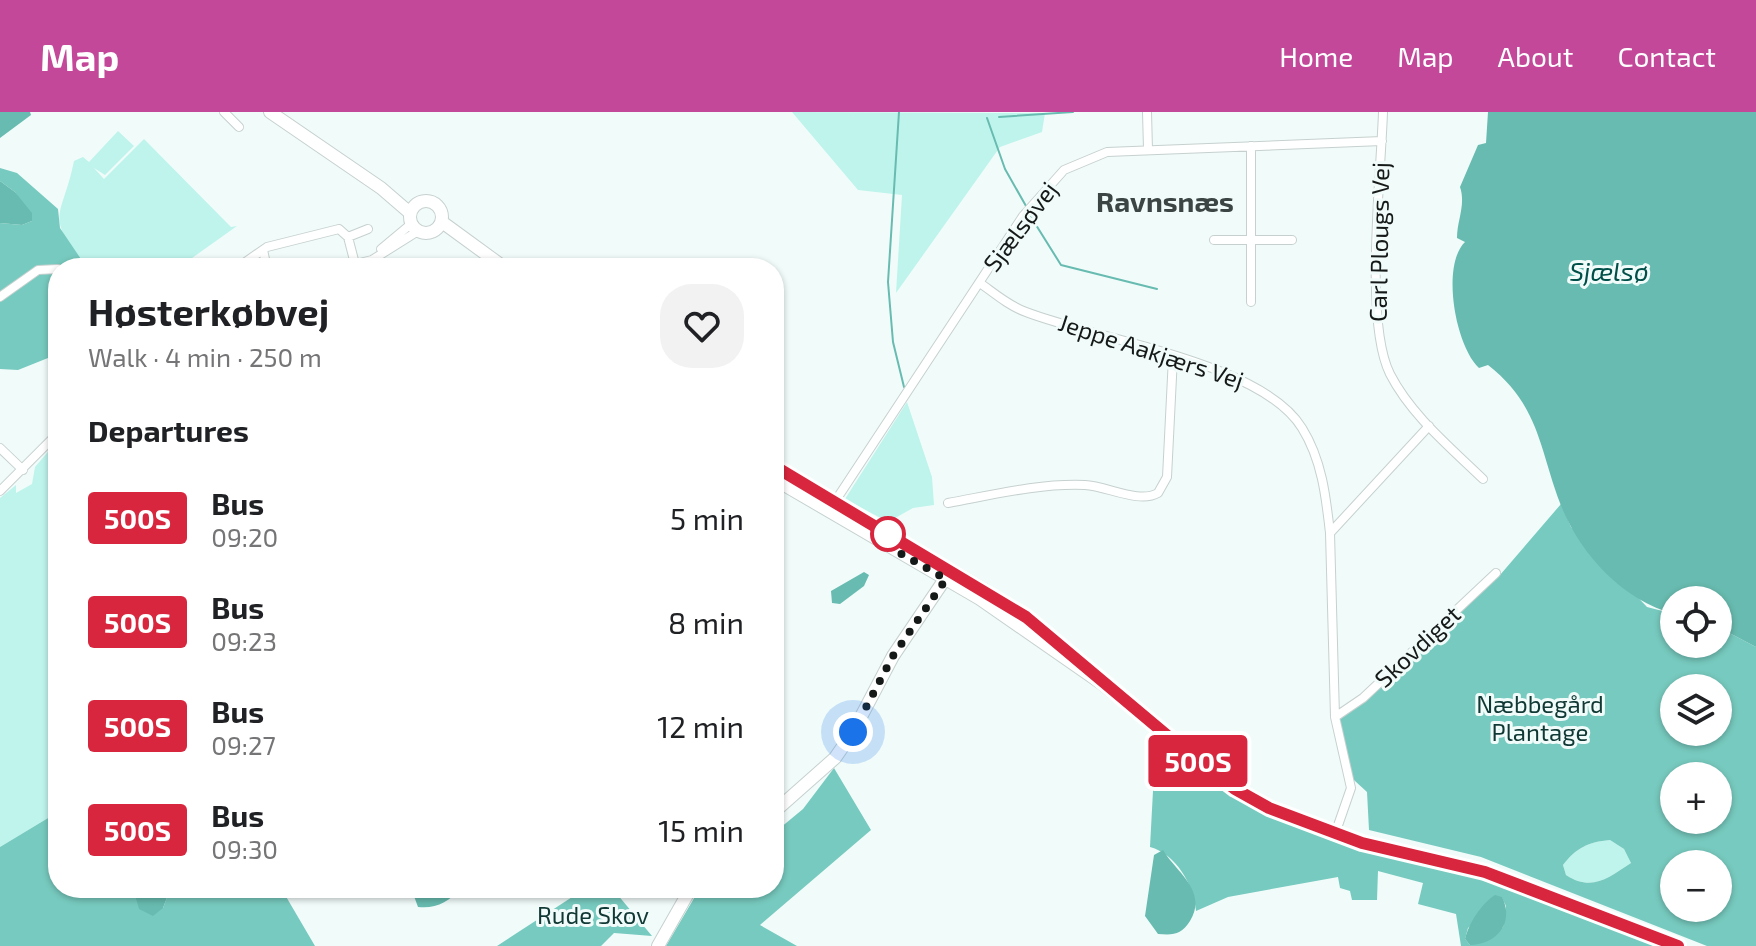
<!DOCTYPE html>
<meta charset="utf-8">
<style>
body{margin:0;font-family:"Exo 2",sans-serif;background:#f2f2f2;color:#202124;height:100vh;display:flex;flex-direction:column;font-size:30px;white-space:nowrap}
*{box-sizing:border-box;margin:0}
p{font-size:26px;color:#757577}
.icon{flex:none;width:44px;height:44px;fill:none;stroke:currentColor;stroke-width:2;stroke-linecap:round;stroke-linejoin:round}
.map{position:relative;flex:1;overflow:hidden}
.details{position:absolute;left:48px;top:146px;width:736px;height:640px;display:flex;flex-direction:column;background:#fff;border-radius:32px;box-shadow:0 2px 6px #0004}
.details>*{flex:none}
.badge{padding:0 16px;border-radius:6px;font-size:28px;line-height:52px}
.buttons{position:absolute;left:1660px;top:474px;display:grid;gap:16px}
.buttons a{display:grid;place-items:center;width:72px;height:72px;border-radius:50%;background:#fff;box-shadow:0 2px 6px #0004;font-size:40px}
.you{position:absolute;width:40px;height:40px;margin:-20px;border:6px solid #fff;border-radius:50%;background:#1a73e8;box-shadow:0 0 0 12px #1a73e833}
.map>.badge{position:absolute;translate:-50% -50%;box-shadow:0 0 0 4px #fff}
h2{padding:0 40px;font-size:30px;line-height:72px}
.round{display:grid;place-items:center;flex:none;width:84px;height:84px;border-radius:32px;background:#f2f2f2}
.head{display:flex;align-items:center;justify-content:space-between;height:136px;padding:0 40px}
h1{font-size:38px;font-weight:700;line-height:60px}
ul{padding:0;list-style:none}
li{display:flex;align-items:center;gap:24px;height:104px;padding:0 40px}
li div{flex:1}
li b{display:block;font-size:30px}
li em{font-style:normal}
li .badge{min-width:88px;font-weight:700;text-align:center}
header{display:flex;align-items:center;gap:48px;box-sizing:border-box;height:112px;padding:0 40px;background:#c3489a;color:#fff}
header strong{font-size:38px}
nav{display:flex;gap:44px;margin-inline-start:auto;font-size:28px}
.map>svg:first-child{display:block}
</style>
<header>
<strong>Map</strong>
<nav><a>Home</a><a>Map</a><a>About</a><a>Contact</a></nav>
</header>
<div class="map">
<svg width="1756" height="834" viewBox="0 0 1756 834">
<rect width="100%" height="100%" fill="#f1fcfa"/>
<!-- green -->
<path fill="#bef4ec" d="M792,0l253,1 -3,19 -42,15 -104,146 6,-98 -44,-5z
M118,19l16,15 -29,29 -11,-7 10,11 40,-40 87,88 6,-1 -59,42h-91c-44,-55 -25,-48 -13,-107l9,-4 6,5z
M907,290l25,75 2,28 -21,3 -25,14 -43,-23z
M58,328l-3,285 3,87 -58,35v-349l16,-13v8l16,-9 3,-17z
M1610,728l14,9 7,14c-23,15 -39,29 -65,12l-3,-10c13,-17 25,-23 47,-25z"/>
<!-- forest -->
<path fill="#77cabf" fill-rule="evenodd" d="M0,56l17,5 41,36 2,19 27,40h-29v86l-40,16 -18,-1v-146l22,2 10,-4 -17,-29 -15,-11z
M1561,392l10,23 76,80 27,7v30h44v-17l38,20v299h-49l-226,-89 -112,-27 -2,-38 -24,-22 -10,-52 29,-15 138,-128zM1674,576h44v44h-44zM1674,664h44v44h-44zM1610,728l14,9 7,14c-23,15 -39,29 -65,12l-3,-10c13,-17 25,-23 47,-25zM1674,752h44v44h-44z
M1156,623l83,63 44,24 63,24 146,36 170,64h-201l-5,-32 -38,-10 5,-21 -45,-12 -1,29h-25l-2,-9 -10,-3 -2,-11 -110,20 -32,14c-2,-26 -20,-57 -46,-64zM1502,786l4,8 -3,21 -33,18 -5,-6 3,-11z
M834,656l37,62 -111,95 37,21h-131l34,-58h74v-55l29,-24z
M58,700v76h75l-1,5 31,15 5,-13 13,-7h100l34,58h-315v-99z
M586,776h26l40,48 -38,-3 -13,13h-104z"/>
<!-- water -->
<path fill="#68bbb0" d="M0,0h30l1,3 -31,23z
M1488,0h268v535l-38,-20v-27h-44v14c-52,-14 -95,-61 -114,-111 -21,-56 -21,-98 -72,-138l-9,3c-24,-23 -38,-103 -14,-126l-8,-4c0,-18 9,-33 3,-51l18,-42 8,-2z
M0,69l15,11 17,21v8l-10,4 -22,-2z
M864,460l5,3 -5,11 -24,18 -8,-1 -1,-12z
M1163,738c14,23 45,41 27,71 -9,14 -16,14 -32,13l-13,-18 9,-61z
M133,776h48l-13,7 -5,13 -10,8 -14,-7z
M411,776h50c-12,14 -25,21 -43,19z
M1495,783l7,2c13,26 -6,48 -32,48l-5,-6c4,-16 16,-35 30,-44z"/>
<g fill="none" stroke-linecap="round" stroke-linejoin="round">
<!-- stream -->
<path stroke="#68bbb0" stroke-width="2" d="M899,0l-11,170 5,60 11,45
M999,5l74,-5
M987,6l18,51 21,37
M1031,105l30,48 96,24"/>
<!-- street casing -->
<g stroke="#c6d1cf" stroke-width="10">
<path id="street" d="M224,0l15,15
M1147,0l1,37
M1383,0c-2,63 -19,210 7,262 21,41 60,73 93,105
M1251,34v156
M348,125l20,-8
M1214,128h78
M381,137l30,-25
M263,138l4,18
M244,151l23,-16 72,-18 9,8 7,27
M340,156l32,-8 46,-29
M980,171c14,10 29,23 46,29 72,28 236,50 276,116 20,32 24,69 28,105
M0,185l38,-27 20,-1
M0,336l23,22
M0,379l58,-58
M834,391l189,-287 41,-46 43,-18 275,-11
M948,391c44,-8 92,-20 137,-18 22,1 54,19 73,8l9,-16 6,-120
M1335,605l28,-19 133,-125
M1335,722l16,-46 -16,-71 -5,-184 99,-107"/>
</g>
<!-- secondary casing -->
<g stroke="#c6d1cf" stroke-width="14">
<path id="secondary" d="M270,0l111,76 29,25
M410 105a16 16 0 1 1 32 0a16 16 0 1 1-32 0Z
M442,110l63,46
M774,354l209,123 78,57
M774,367l206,120 121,84 134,106 34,19 93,35 123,29 192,74
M774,700l61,-54 18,-26 40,-76 56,-83
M658,834l33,-58"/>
</g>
<!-- street -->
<use href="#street" stroke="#fff" stroke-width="8"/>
<!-- secondary -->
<use href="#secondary" stroke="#fff" stroke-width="12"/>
</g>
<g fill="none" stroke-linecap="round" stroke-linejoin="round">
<!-- line casing -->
<g stroke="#fff" stroke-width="18">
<path id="line" d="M774,354l252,151 162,136 47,36 34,19 93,35 123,29 193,74"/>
</g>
<!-- line -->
<use href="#line" stroke="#d7263d" stroke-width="12"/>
<!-- walk -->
<path stroke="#151918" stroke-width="8" stroke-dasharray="0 14.4" d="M853,620l40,-76 53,-77 -66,-37 8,-8"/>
</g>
<!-- markers -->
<circle fill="#fff" stroke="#d7263d" stroke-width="4" cx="888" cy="422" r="16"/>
<g text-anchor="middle" stroke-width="6" stroke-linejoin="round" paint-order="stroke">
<!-- street labels -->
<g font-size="24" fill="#151918" stroke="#f1fcfa">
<text transform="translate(1021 115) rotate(-53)" y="8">Sjælsøvej</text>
<text transform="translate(1380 130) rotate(-89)" y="8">Carl Plougs Vej</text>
<text transform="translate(1151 240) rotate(18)" y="8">Jeppe Aakjærs Vej</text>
<text transform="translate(1418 535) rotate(-43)" y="8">Skovdiget</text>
</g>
<!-- park labels -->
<g font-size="24" fill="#103834" stroke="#f1fcfa">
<text x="1540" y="601">Næbbegård<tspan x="1540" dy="28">Plantage</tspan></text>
<text x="593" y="812">Rude Skov</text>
</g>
<!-- water labels -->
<g font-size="26" font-style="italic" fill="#004f48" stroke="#f1fcfa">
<text x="1609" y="169">Sjælsø</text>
</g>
<!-- quarter labels -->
<g font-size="28" font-weight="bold" fill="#3c4544" stroke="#f1fcfa">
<text x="1165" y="100">Ravnsnæs</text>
</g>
</g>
</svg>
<div class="buttons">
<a><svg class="icon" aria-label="locate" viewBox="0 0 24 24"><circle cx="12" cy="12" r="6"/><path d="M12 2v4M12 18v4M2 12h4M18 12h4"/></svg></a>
<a><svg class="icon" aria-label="layers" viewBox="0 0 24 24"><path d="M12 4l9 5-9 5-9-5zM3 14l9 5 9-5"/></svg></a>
<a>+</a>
<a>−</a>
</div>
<div class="you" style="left:853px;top:620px"></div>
<b class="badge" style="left:1198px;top:649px;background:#d7263d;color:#fff">500S</b>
<section class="details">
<div class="head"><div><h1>Høsterkøbvej</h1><p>Walk · 4 min · 250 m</p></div><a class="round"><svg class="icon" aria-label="heart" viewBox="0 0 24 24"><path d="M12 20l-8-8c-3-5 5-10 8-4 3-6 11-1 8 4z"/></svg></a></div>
<h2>Departures</h2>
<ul>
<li><span class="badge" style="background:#d7263d;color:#fff">500S</span><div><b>Bus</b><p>09:20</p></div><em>5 min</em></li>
<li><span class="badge" style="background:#d7263d;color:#fff">500S</span><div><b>Bus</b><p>09:23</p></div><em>8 min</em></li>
<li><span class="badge" style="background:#d7263d;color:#fff">500S</span><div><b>Bus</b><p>09:27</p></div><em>12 min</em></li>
<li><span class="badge" style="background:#d7263d;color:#fff">500S</span><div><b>Bus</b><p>09:30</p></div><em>15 min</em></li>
</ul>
</section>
</div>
